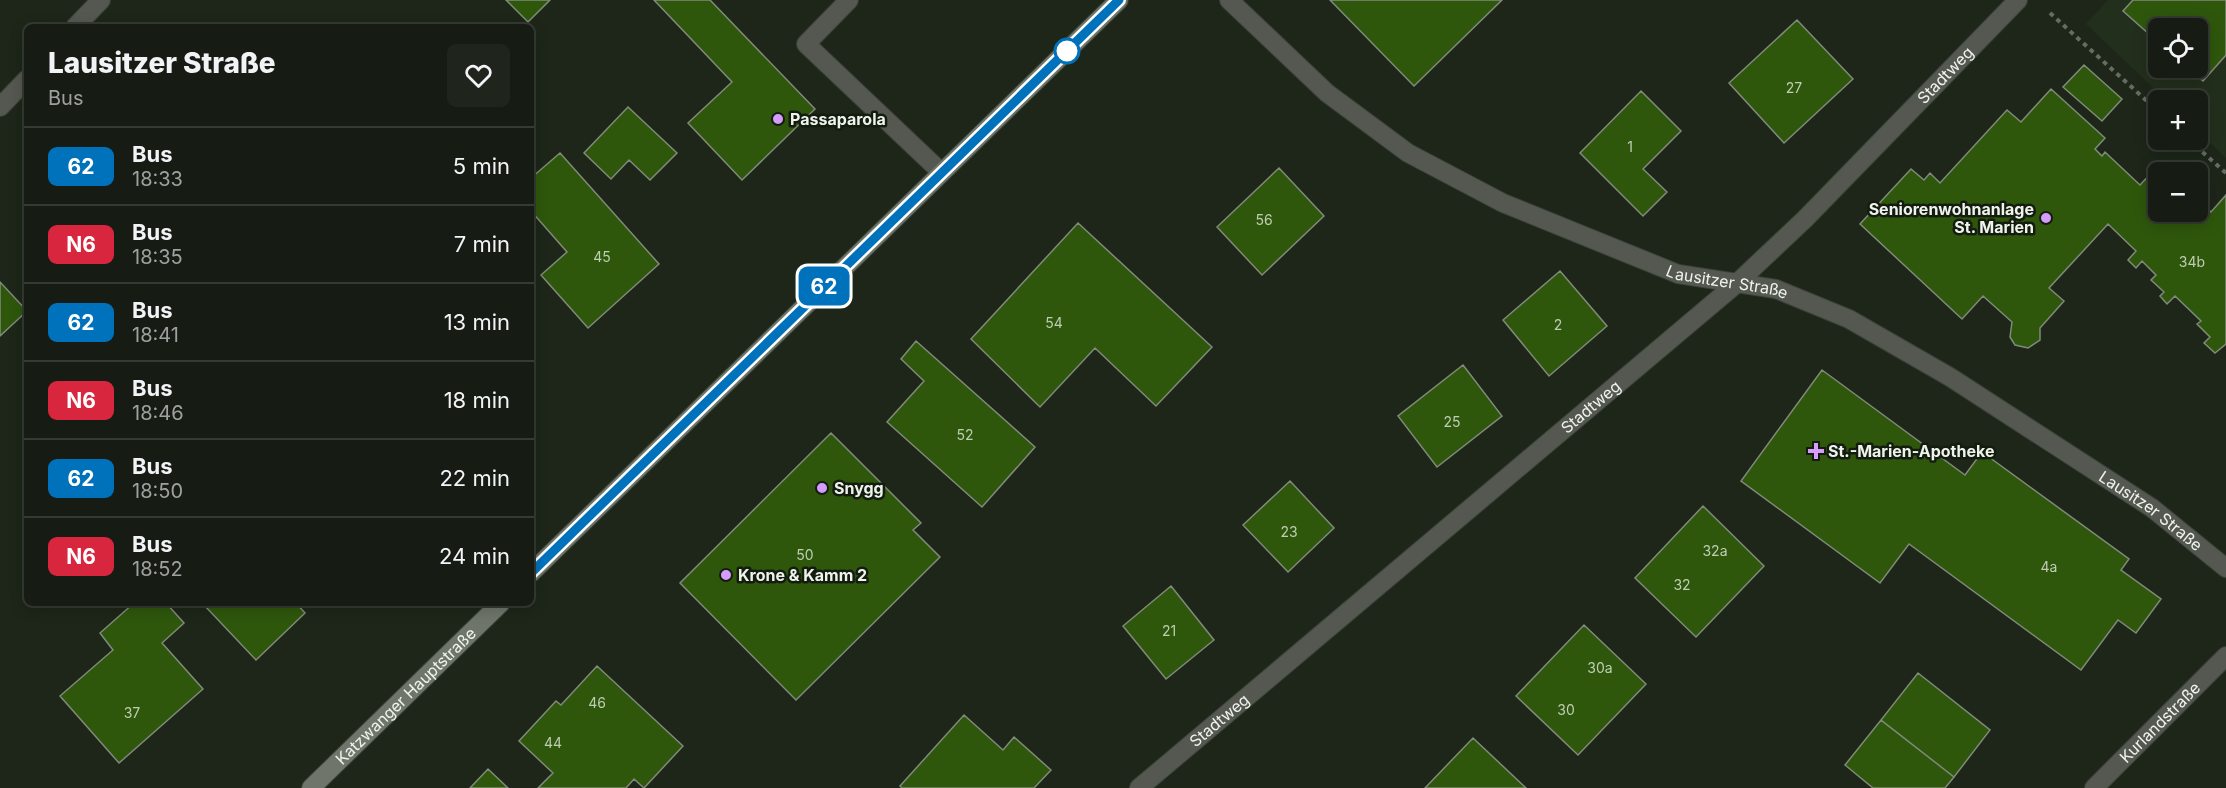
<!DOCTYPE html>
<meta charset="utf-8">
<style>
body{margin:0;font-family:Inter,sans-serif;background:#1f251c;color:#f1f3f6;height:100vh;display:flex;flex-direction:column;font-size:22px;white-space:nowrap}
*{box-sizing:border-box;margin:0}
p{font-size:20px;color:#9ea1a0}
.icon{flex:none;width:33px;height:33px;fill:none;stroke:currentColor;stroke-width:2;stroke-linecap:round;stroke-linejoin:round}
.map{position:relative;flex:1;overflow:hidden}
.drawer{position:absolute;left:24px;top:24px;width:510px;height:582px;display:flex;flex-direction:column;background:#161c13;border-radius:9px;box-shadow:0 3px 15px #0003,0 0 0 2px #353a33}
.drawer>*{flex:none}
.badge{padding:0 12px;border-radius:9px;font-size:21px;line-height:39px}
.tools{position:absolute;left:2148px;top:18px;display:grid;gap:12px}
.tools a{display:grid;place-items:center;width:60px;height:60px;border-radius:9px;background:#161c13;box-shadow:0 3px 15px #0003,0 0 0 2px #353a33;font-size:30px}
.map>.badge{position:absolute;translate:-50% -50%;box-shadow:0 0 0 3px #fff}
.round{display:grid;place-items:center;flex:none;width:63px;height:63px;border-radius:9px;background:#1f251c}
.headline{display:flex;align-items:center;justify-content:space-between;height:102px;padding:0 24px}
h1{font-size:28px;font-weight:800;line-height:45px}
ul{padding:0;list-style:none}
li{display:flex;align-items:center;gap:18px;height:78px;padding:0 24px;border-top:2px solid #353a33}
li div{flex:1}
li b{display:block;font-size:22px}
li em{font-style:normal}
li .badge{min-width:66px;font-weight:700;text-align:center}
.map>svg:first-child{display:block}
</style>
<div class="map">
<svg width="2226" height="788" viewBox="0 0 2226 788">
<rect width="100%" height="100%" fill="#1d2619"/>
<!-- built -->
<path fill="#232f1d" fill-rule="evenodd" d="M2108,0h118v158l-28,-27v-31h-32l-80,-76zM2158,28h40v40h-40z"/>
<!-- building -->
<path fill="#2e570c" stroke="#808a7b" stroke-width="1.5" d="M506,0h44l-22,22z
M654,0h56l105,109 -73,71 -54,-57 44,-41z
M1330,0h172l-88,86z
M2133,0h93v55l-23,26 -15,-13h10v-40h-40v14l-35,-31z
M1797,20l56,59 -69,64 -55,-60z
M2084,65l38,34 -20,22 -39,-34z
M2051,89l54,49 -10,11 7,7 3,-4 35,33 13,-14 5,5v36h40v-13l13,13 15,-17v149l-11,9 -11,-10 6,-6 -13,-13 4,-3 -26,-25 -8,8 -7,-8 4,-4 -13,-12 5,-5 -14,-14 -6,7 -8,-8 8,-9 -28,-27 -59,64 15,13 -24,27v12l-12,8 -13,-3 -5,-8 2,-15 -29,-26 -21,23 -102,-95 51,-55 13,11 6,-7 10,10 67,-73 14,12z
M1641,91l40,40 -38,38 24,23 -24,24 -63,-63z
M628,107l49,46 -27,27 -21,-20 -18,19 -27,-26z
M560,153l99,111 -71,64 -47,-53 26,-23 -36,-41v-33z
M1279,168l45,48 -62,59 -45,-48z
M1078,223l134,124 -56,59 -61,-58 -55,59 -69,-68z
M1560,271l47,55 -58,50 -46,-56z
M0,282l27,29 -27,25z
M916,341l119,106 -53,60 -95,-85 37,-41 -23,-22z
M1463,365l39,51 -65,51 -39,-51z
M1822,370l143,105 17,-23 147,107 -8,11 40,29 -25,34 -18,-13 -37,50 -172,-126 -29,39 -139,-102z
M831,433l90,90 -8,7 27,27 -144,143 -116,-117z
M1290,481l44,47 -46,44 -45,-47z
M1703,506l61,60 -68,71 -61,-59z
M1171,586l43,54 -48,39 -43,-53z
M134,603h32l18,20 -22,20 41,46 -84,74 -59,-67 53,-46 -13,-17z
M206,603h90l9,10 -49,47 -52,-55z
M1584,625l62,59 -68,71 -62,-59z
M597,666l86,80 -39,42 -10,-9 -8,9h-88l15,-15 -34,-32 37,-40 5,4z
M1918,673l72,57 -36,47 -73,-57z
M964,715l39,35 11,-13 37,33 -17,18h-132l-2,-2z
M1881,720l73,57 -9,11h-72l-28,-23z
M1473,738l53,50h-101z
M488,769l20,19h-38z"/>
<g fill="none" stroke-linecap="round" stroke-linejoin="round">
<!-- lane casing -->
<g stroke="#3a4337" stroke-width="20">
<path id="lane" d="M849,0l-43,44 135,128"/>
</g>
<!-- street casing -->
<g stroke="#3a4337" stroke-width="20">
<g id="street">
<path id="s1" d="M1229,0l98,93 81,60 95,50 175,71 98,15 73,30 101,58 202,131 74,60"/>
<path d="M75,27l26,-27"/>
<path d="M0,107l27,-28"/>
<path id="s2" d="M1139,788l597,-504 69,-65 213,-219"/>
<path id="s3" d="M2094,788l132,-132"/>
</g>
</g>
<!-- secondary casing -->
<g stroke="#3a4337" stroke-width="20">
<g id="secondary">
<path d="M531,573l588,-573"/>
<path id="s4" d="M311,788l190,-185"/>
</g>
</g>
<!-- path -->
<path stroke="#656d62" stroke-width="4" stroke-dasharray="4.5 4.5" stroke-linecap="butt" d="M2050,13l108,98
M2189,140l37,33"/>
<!-- lane -->
<use href="#lane" stroke="#545851" stroke-width="18"/>
<!-- street -->
<use href="#street" stroke="#545851" stroke-width="18"/>
<!-- secondary -->
<use href="#secondary" stroke="#6f756b" stroke-width="18"/>
</g>
<g fill="none" stroke-linecap="round" stroke-linejoin="round">
<!-- line casing -->
<g stroke="#fff" stroke-width="14">
<path id="line" d="M531,573l588,-573"/>
</g>
<!-- line -->
<use href="#line" stroke="#0072bc" stroke-width="9"/>
</g>
<!-- markers -->
<circle fill="#fff" stroke="#0072bc" stroke-width="3" cx="1067" cy="51" r="12"/>
<g fill="#d59cfb" stroke="#141c10" stroke-width="2">
<circle cx="778" cy="119" r="6"/>
<circle cx="2046" cy="218" r="6"/>
<path d="M1813 442h6v6h6v6h-6v6h-6v-6h-6v-6h6z"/>
<circle cx="822" cy="488" r="6"/>
<circle cx="726" cy="575" r="6"/>
</g>
<g text-anchor="middle" stroke-width="5" stroke-linejoin="round" paint-order="stroke">
<!-- number labels -->
<g font-size="14" fill="#becdb4">
<text x="1794" y="93">27</text>
<text x="1630" y="152">1</text>
<text x="1264" y="225">56</text>
<text x="602" y="262">45</text>
<text x="2192" y="267">34b</text>
<text x="1054" y="328">54</text>
<text x="1558" y="330">2</text>
<text x="1452" y="427">25</text>
<text x="965" y="440">52</text>
<text x="1289" y="537">23</text>
<text x="1715" y="556">32a</text>
<text x="805" y="560">50</text>
<text x="2049" y="572">4a</text>
<text x="1682" y="590">32</text>
<text x="1169" y="636">21</text>
<text x="1600" y="673">30a</text>
<text x="597" y="708">46</text>
<text x="1566" y="715">30</text>
<text x="132" y="718">37</text>
<text x="553" y="748">44</text>
</g>
<!-- street labels -->
<g font-size="16" fill="#eef4ec" stroke="#141c10">
<text dy="6" stroke="none"><textPath href="#s2" startOffset="1077">Stadtweg</textPath></text>
<text dy="6" stroke="none"><textPath href="#s1" startOffset="582">Lausitzer Straße</textPath></text>
<text dy="6" stroke="none"><textPath href="#s2" startOffset="591">Stadtweg</textPath></text>
<text dy="6" stroke="none"><textPath href="#s1" startOffset="1068">Lausitzer Straße</textPath></text>
<text dy="6" stroke="none"><textPath href="#s4" startOffset="132">Katzwanger Hauptstraße</textPath></text>
<text dy="6" stroke="none"><textPath href="#s2" startOffset="105">Stadtweg</textPath></text>
<text dy="6" stroke="none"><textPath href="#s3" startOffset="93">Kurlandstraße</textPath></text>
</g>
<!-- poi labels -->
<g font-size="16" font-weight="bold" fill="#eef4ec" stroke="#141c10" text-anchor="start">
<text x="790" y="125">Passaparola</text>
<text x="2034" y="215" text-anchor="end">Seniorenwohnanlage<tspan x="2034" dy="18">St. Marien</tspan></text>
<text x="1828" y="457">St.-Marien-Apotheke</text>
<text x="834" y="494">Snygg</text>
<text x="738" y="581">Krone &amp; Kamm 2</text>
</g>
</g>
</svg>
<div class="tools">
<a><svg class="icon" aria-label="locate" viewBox="0 0 24 24"><circle cx="12" cy="12" r="6"/><path d="M12 2v4M12 18v4M2 12h4M18 12h4"/></svg></a>
<a>+</a>
<a>−</a>
</div>
<b class="badge" style="left:824px;top:286px;background:#0072bc;color:#fff">62</b>
<section class="drawer">
<div class="headline"><div><h1>Lausitzer Straße</h1><p>Bus</p></div><a class="round"><svg class="icon" aria-label="heart" viewBox="0 0 24 24"><path d="M12 20l-8-8c-3-5 5-10 8-4 3-6 11-1 8 4z"/></svg></a></div>
<ul>
<li><span class="badge" style="background:#0072bc;color:#fff">62</span><div><b>Bus</b><p>18:33</p></div><em>5 min</em></li>
<li><span class="badge" style="background:#d7263d;color:#fff">N6</span><div><b>Bus</b><p>18:35</p></div><em>7 min</em></li>
<li><span class="badge" style="background:#0072bc;color:#fff">62</span><div><b>Bus</b><p>18:41</p></div><em>13 min</em></li>
<li><span class="badge" style="background:#d7263d;color:#fff">N6</span><div><b>Bus</b><p>18:46</p></div><em>18 min</em></li>
<li><span class="badge" style="background:#0072bc;color:#fff">62</span><div><b>Bus</b><p>18:50</p></div><em>22 min</em></li>
<li><span class="badge" style="background:#d7263d;color:#fff">N6</span><div><b>Bus</b><p>18:52</p></div><em>24 min</em></li>
</ul>
</section>
</div>
